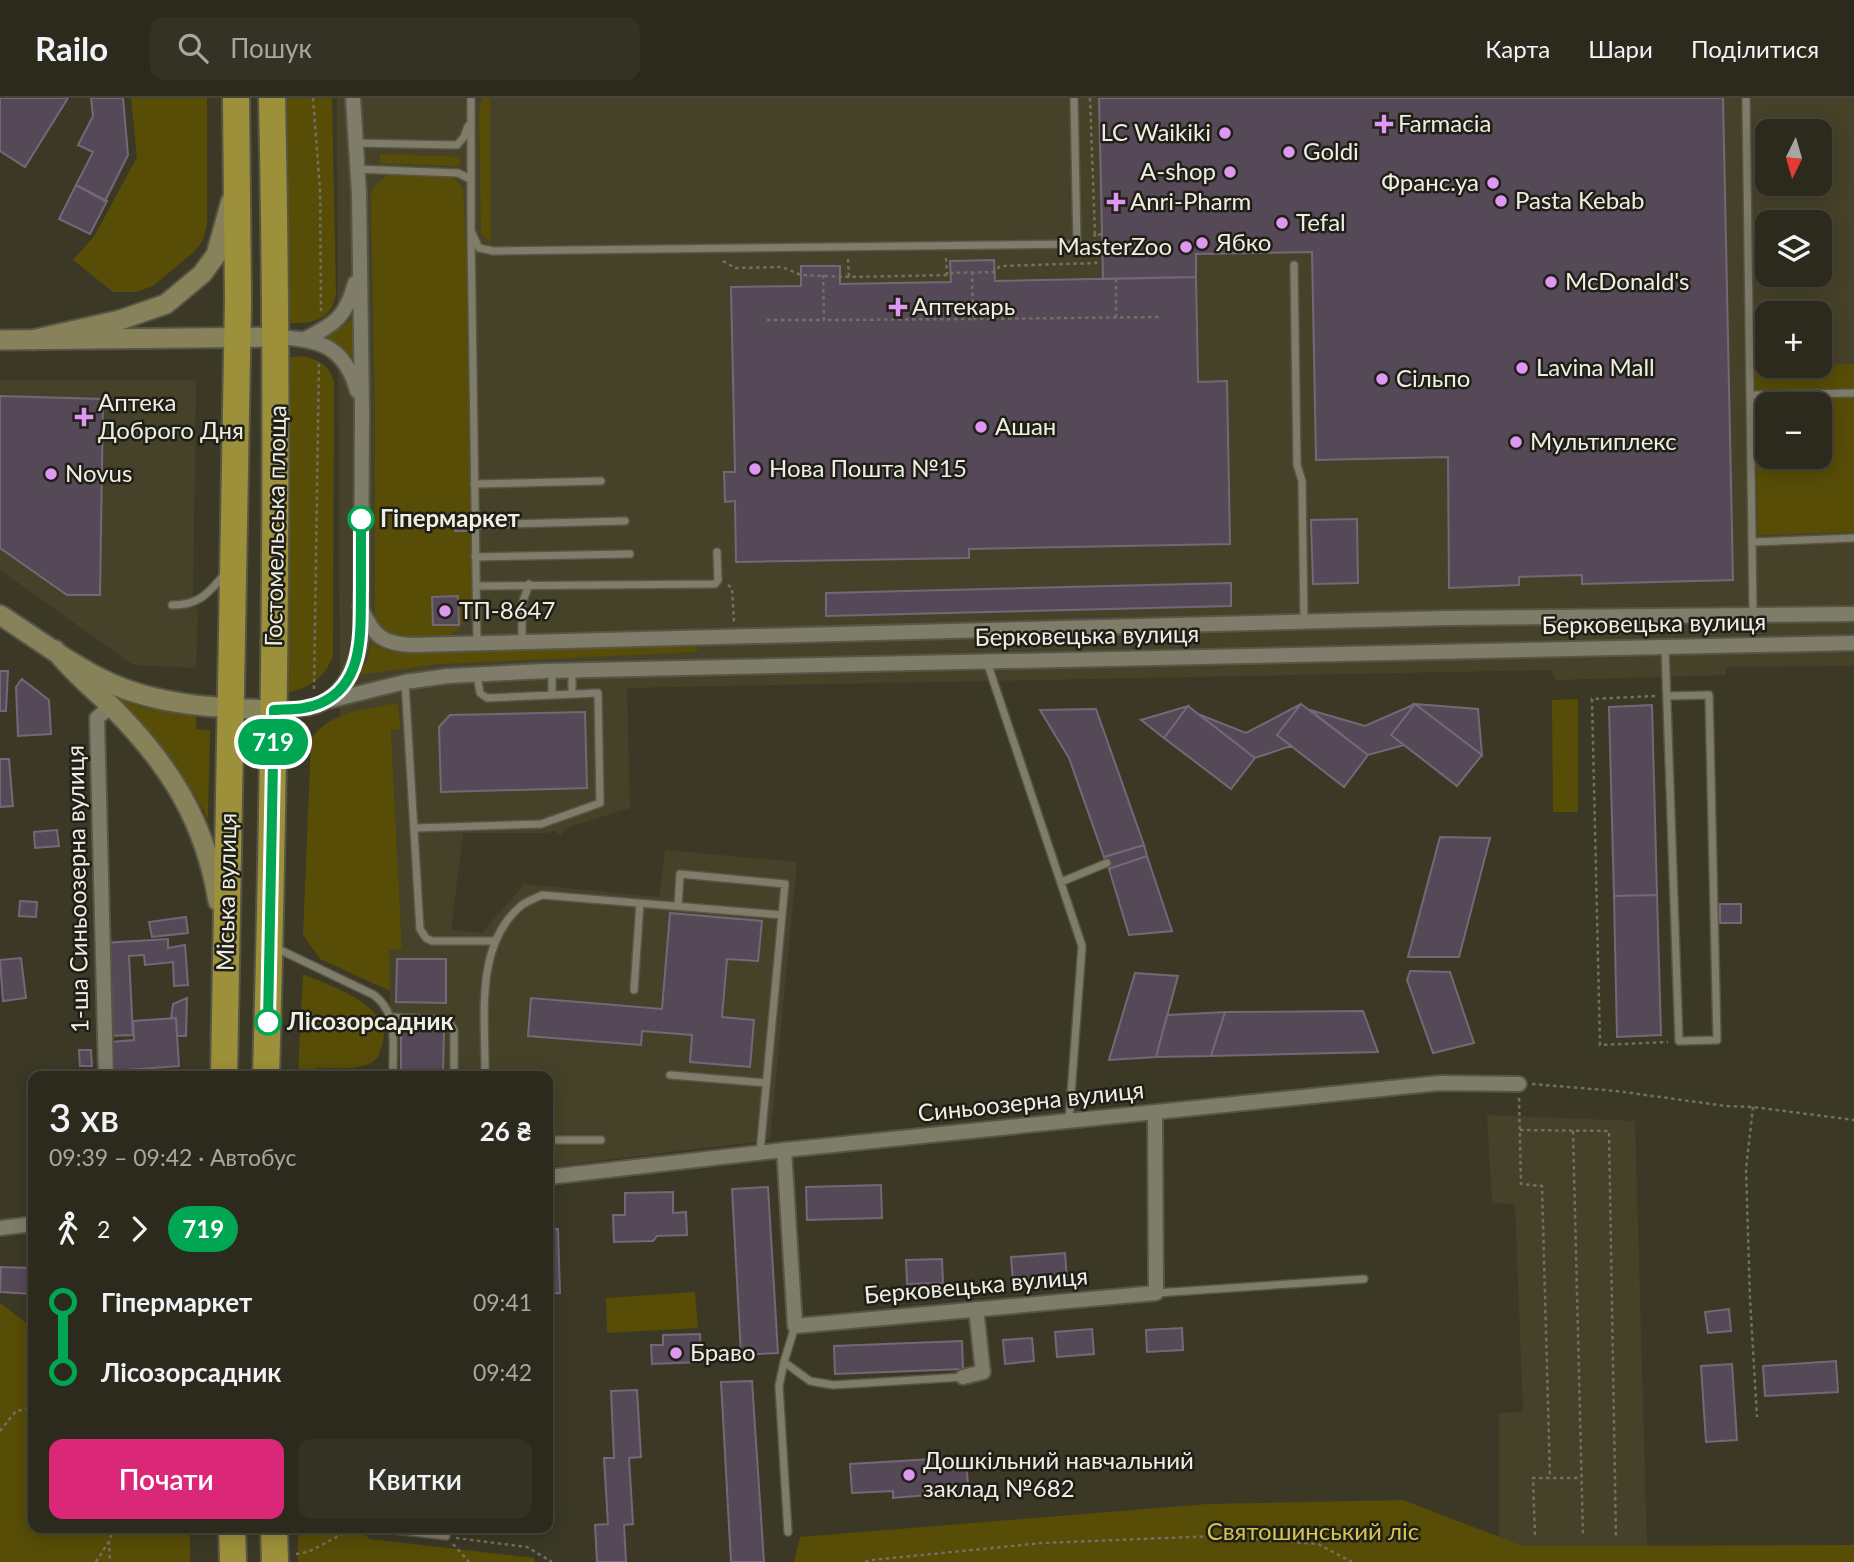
<!DOCTYPE html>
<html lang="uk">
<meta charset="utf-8">
<style>
body{margin:0;font-family:Lato,sans-serif;background:#343225;color:#f1f3f6;height:100vh;display:flex;flex-direction:column;font-size:26px;white-space:nowrap}
*{box-sizing:border-box;margin:0}
p{font-size:23px;color:#a6a7a3}
.icon{flex:none;width:38px;height:38px;fill:none;stroke:currentColor;stroke-width:2;stroke-linecap:round;stroke-linejoin:round}
.map{position:relative;flex:1;overflow:hidden}
.drawer{position:absolute;left:28px;top:973px;width:525px;height:462px;display:flex;flex-direction:column;background:#2c2a1c;border-radius:14px;box-shadow:0 4px 18px #0003,0 0 0 2px #48463b}
.drawer>*{flex:none}
.badge{padding:0 14px;border-radius:23px;font-size:24px;line-height:46px}
.needle{width:46px;rotate:185deg}
.tools{position:absolute;left:1755px;top:21px;display:grid;gap:14px}
.tools a{display:grid;place-items:center;width:77px;height:77px;border-radius:14px;background:#2c2a1c;box-shadow:0 4px 18px #0003,0 0 0 2px #48463b;font-size:35px}
.map>.badge{position:absolute;translate:-50% -50%;box-shadow:0 0 0 4px #fff}
.legs{display:flex;align-items:center;gap:10px;height:77px;padding:0 21px;font-size:23px}
.legs p{margin-inline-start:auto}
.overview{display:flex;align-items:center;justify-content:space-between;height:119px;padding:0 21px}
h1{font-size:38px;font-weight:600;line-height:52px}
.primary-button{display:flex;gap:14px;margin-top:auto;padding:14px 21px}
.primary-button a{flex:1;height:80px;border-radius:14px;background:#db2777;color:#fff;font-size:28px;font-weight:600;line-height:80px;text-align:center}
.primary-button a+a{background:#343225;color:#f1f3f6}
ul{padding:0 21px;list-style:none}
li{display:flex;align-items:center;gap:24px;height:70px;font-size:26px}
li i{display:grid;place-items:center;width:10px;height:100%;margin:0 9px;background:currentColor}
li i::after{content:'';width:18px;height:18px;margin:-9px;border:5px solid;border-radius:50%;background:#2c2a1c}
li p{margin-inline-start:auto}
li:first-child i{background:linear-gradient(#0000 50%,currentColor 0)}
li:last-child i{background:linear-gradient(currentColor 50%,#0000 0)}
header{display:flex;align-items:center;gap:42px;box-sizing:border-box;height:98px;padding:0 35px;background:#2c2a1c;border-bottom:2px solid #48463b}
header strong{font-size:33px}
nav{display:flex;gap:38px;margin-inline-start:auto;font-size:24px}
.search{width:490px;height:63px;background:#343225;display:flex;align-items:center;gap:18px;box-sizing:border-box;padding:0 24px;border-radius:14px;color:#a6a7a3;font-size:26px}
.map>svg:first-child{display:block}
</style>
<header>
<strong>Railo</strong>
<div class="search"><svg class="icon" aria-label="search" viewBox="0 0 24 24"><circle cx="10" cy="10" r="6"/><path d="M15 15l6 6"/></svg>Пошук</div>
<nav><a>Карта</a><a>Шари</a><a>Поділитися</a></nav>
</header>
<div class="map">
<svg width="1854" height="1464" viewBox="0 0 1854 1464">
<rect width="100%" height="100%" fill="#3b3826"/>
<!-- built -->
<path fill="#464229" fill-rule="evenodd" d="M337,0h1517v568l-128,1v8l-170,5 -5,-10 -924,18 3,120 -64,20 -5,7 -7,-4 -7,2h-84l-12,97 31,3 42,-49 135,13 6,-47 132,12 -27,278 -222,27v-91h-157l-2,-127 13,-1 -11,-218 -51,-12zM1768,33h52v53h-52zM1768,124h52v53h-52zM1768,215h52v53h-52zM1768,306h52v53h-52z
M0,282h196l-3,217 5,15 -2,56 -63,-3 -133,-95z
M1487,1017l148,6 12,425h-124l-24,-9v-124l24,-1 -8,-208 -23,-1z"/>
<!-- green -->
<path fill="#574d07" fill-rule="evenodd" d="M131,0h76v125l-4,17 -8,11 -42,35 -17,6h-23l-40,-32 22,-25 42,-78z
M287,0h45l4,195c-4,27 -22,31 -47,30z
M483,0h7l1,145 -10,-9 -2,-124z
M380,56l77,3 4,4 -3,5 -78,-3z
M389,76l64,3 10,11 4,70 5,347c-4,13 -11,23 -23,30 -12,6 -42,6 -55,2 -8,-2 -15,-10 -19,-18v-209l-4,-216 4,-9z
M357,214l1,50 -20,-15 -22,-7 30,-15z
M301,258c18,3 29,9 33,27l-1,273c-10,25 -25,32 -50,38l5,-330 3,-7z
M1854,266v168l-96,3 -3,-168zM1768,306h52v53h-52z
M371,544l11,7 17,4 296,-7 3,2 -2,4 -257,12 -82,11 10,-14z
M119,601l27,9 50,6v15l14,1 -2,89c-24,-46 -53,-83 -89,-120z
M1578,601v113h-25l-1,-112z
M398,605l2,26 -9,1 11,219 -13,1 1,41 -70,-32 -17,-24 8,-196c19,-28 56,-30 87,-36z
M303,876c27,12 92,31 79,72 -2,6 -5,14 -11,17 -16,8 -35,4 -53,5 -7,1 -14,4 -20,6z
M695,1194l3,36 -91,5 -1,-35z
M0,1205l33,25v200h157v34h-190z
M1403,1402l120,46 331,-1v17h-1060l6,-25 407,-33z
M298,1430h59l13,11 164,19 1,4h-237z"/>
<!-- building -->
<path fill="#554958" stroke="#746878" stroke-width="2" d="M0,0h68l-43,69 -25,-16z
M91,0h32l5,57 -23,46 -29,-16 17,-33 -15,-7 15,-29z
M1099,0h624l10,482 -151,4v-9l-63,2v8l-70,3 -1,-131 -132,3 -4,-208 -116,2v23l-93,2z
M76,87l31,16 -17,33 -31,-15z
M994,162l1,21 201,-4 2,105 29,-1 3,163 -261,5v9l-233,4 -1,-61 -10,1 -1,-30h11l-4,-185 70,-1v-20h39v18l111,-2 -1,-21z
M0,298l103,3 -3,196h-33l-67,-47z
M456,421l14,1 -1,11h-14z
M1357,421l1,64 -45,1 -2,-64z
M1231,485v23l-405,10v-23z
M458,498l1,29h-26l-1,-28z
M0,573h8l-2,40h-6z
M22,581l27,21 2,34 -33,2 -2,-49z
M1301,606l67,51 -24,32 -67,-52z
M1301,606l-24,31 14,11 -36,12 -57,-44 48,19z
M1415,606l67,51 -25,31 -66,-51z
M1415,606l63,5 4,46z
M1415,606l-24,31 13,10 -36,10 -58,-45 55,16z
M1652,607l5,190 -43,1 -5,-189z
M1188,608l67,52 -24,31 -67,-51z
M1188,608l-24,32 -23,-18z
M1096,611l48,136 -40,12 -35,-99 -29,-48z
M585,614l2,76 -146,4 -2,-65 11,-12z
M0,661h9l4,47 -13,1z
M57,732l2,16 -24,2 -1,-16z
M1440,739l50,1 -31,119h-51z
M1144,747l3,11 -38,13 -5,-12z
M1147,758l25,75 -43,4 -20,-66z
M1657,797l4,140 -44,2 -3,-141z
M20,803l17,1 -1,15 -17,-1z
M1720,806h21v19h-21z
M670,815l92,8 -4,40 -31,-2 -5,58 32,3 -4,47 -60,-5 2,-27 -50,-4 -1,14 -113,-9 3,-38 131,11z
M186,819l2,16 -36,4 -3,-15z
M168,841v9l17,-3 3,40 -14,1 -1,-24 -28,3 -1,-10 -15,1 4,79 -25,1 -5,-93z
M21,860l5,40 -23,3 -3,-41z
M397,861h49v44l-50,-1z
M1410,873l40,1 24,71 -41,10 -26,-73z
M1135,875l43,3 -22,81 -47,3z
M187,900l-1,38h-9l-1,-18h-5l2,-14z
M1363,913l15,41 -167,4 14,-44z
M1225,914l-14,44 -55,1 11,-42z
M176,920l3,48 -66,5 -2,-29 23,-2 -1,-19z
M401,927l43,1 -1,50h-42z
M79,952h12l1,16h-12z
M166,972l1,6h-29v-5z
M881,1087l1,33 -75,2 -1,-33z
M768,1089l10,166 -37,2 -9,-166z
M673,1094v21l13,-1 1,23 -30,1 -4,5 -39,1 -1,-27h12v-22z
M548,1131h10l2,64 -12,1z
M1065,1155l2,26 -54,3 -2,-25z
M942,1161l1,24 -36,1 -1,-24z
M1,1169l32,1v26l-33,-2z
M1729,1211l2,22 -23,2 -3,-21z
M1182,1230l1,22 -36,2 -1,-22z
M1092,1231l2,25 -37,3 -2,-25z
M700,1236l1,28 -49,2 -1,-19h12v-10z
M1032,1240l2,23 -29,3 -2,-24z
M962,1243l1,28 -128,5 -1,-28z
M1836,1263l2,31 -73,4 -2,-30z
M1732,1266l5,76 -31,2 -5,-76z
M752,1283l12,181h-33l-10,-180z
M637,1292l4,67 -12,1 4,66 -9,1 2,37h-29l-2,-37 13,-1 -4,-66h10l-3,-67z
M966,1359l2,29 -41,2 1,7 -35,3v-7l-41,2 -2,-29z"/>
<g fill="none" stroke-linecap="round" stroke-linejoin="round">
<!-- lane casing -->
<g stroke="#575546" stroke-width="10">
<path id="lane" d="M471,0v133l8,17 14,3 584,-7 -3,-146
M1746,0l7,517
M355,45l102,2 7,-8 4,-11
M357,71l101,4 12,6
M471,137l6,407
M1294,167l3,200 5,16 2,141
M1750,297l104,-2
M474,386l127,-3
M475,427l150,-4
M1752,444l102,-4
M475,459l155,-3
M476,488l239,-2 3,-4 -1,-28
M172,507c26,0 35,-10 52,-30
M522,543v-37l7,-20
M1665,549l14,394 38,-1 -8,-345 -42,1
M987,564l95,284 -13,175
M552,573v24
M572,573v23
M405,584l15,247 6,9 6,3h64
M415,730l126,-4 59,-21 -2,-110 -111,5 -7,-5 -3,-18
M1061,784l46,-19
M678,808l2,-32 105,10 -3,31
M274,849l100,48c26,20 18,51 19,81
M634,892l6,-87
M392,919l56,3 6,10v46
M670,977l96,8
M485,978c1,-55 -12,-131 37,-171 6,-4 14,-7 20,-10l240,20 -22,237
M548,1042h53
M1156,1195l208,-14
M795,1228l-11,36 26,19 23,4 130,-8
M784,1264l-5,24 9,146
M378,1430l68,8"/>
</g>
<!-- street casing -->
<g stroke="#575546" stroke-width="18">
<path id="street" d="M277,239c42,2 68,9 80,54
M305,241c30,-15 41,-22 50,-56
M360,508c13,29 21,38 53,39l1033,-27 408,-4
M324,604l81,-20 43,-6 96,-5 1310,-28
M274,612c11,-1 22,0 33,-2 34,-5 48,-39 54,-69l1,-230 -3,-216 -6,-95
M106,978l-9,-358 14,-12
M784,1052l11,176 361,-33 -1,-181
M548,1079l236,-27 656,-67 79,1
M0,1130l33,-4
M963,1279l20,-5 -7,-63"/>
</g>
<!-- secondary casing -->
<g stroke="#575546" stroke-width="23">
<path id="secondary" d="M0,242l277,-3
M32,242l88,-20 46,-16 36,-30 14,-19 15,-54
M0,517c36,23 71,50 110,68 51,23 109,25 164,27
M55,552c17,22 37,38 57,57 57,57 93,114 106,194"/>
</g>
<!-- highway casing -->
<g stroke="#575546" stroke-width="30">
<path id="highway" d="M224,978l14,-776 -2,-202
M266,978c9,-326 13,-652 6,-978
M232,1430l1,34
M274,1430l1,34"/>
</g>
<!-- path -->
<path stroke="#727060" stroke-width="2.5" stroke-dasharray="3.5 3.5" stroke-linecap="butt" d="M313,0l7,92 1,121
M1090,0l5,137 8,-1
M946,160l1,17
M848,161l1,18
M723,163l12,7 47,-1 19,8 48,2 98,-2 3,-2 44,-1 6,-6 96,-3 -1,-28h-5
M823,177l1,45 149,-1 -1,-47
M1116,181v39
M973,221l186,-2
M767,222h57
M728,487l4,3 2,34
M314,591l5,-329
M1655,598l-63,3 8,346 68,-3
M1532,986l84,7 110,15 27,1 101,13
M1519,1000l2,86 21,2 8,292
M1753,1009l-7,62 4,130 7,118
M1520,1032l89,1 7,408
M1573,1033l10,405
M0,1333l16,-20 17,-3
M1535,1437l-2,-57h48
M456,1440l71,9 25,15
M109,1443l1,21
M453,1446l16,18
M296,1456l12,-2 46,-24
M96,1464l13,-21 5,-13
M865,1464l7,-2 170,-17 174,-7 102,8 34,18"/>
<!-- lane -->
<use href="#lane" stroke="#7f7c69" stroke-width="7"/>
<!-- street -->
<use href="#street" stroke="#7f7c69" stroke-width="14"/>
<!-- secondary -->
<use href="#secondary" stroke="#88825b" stroke-width="19"/>
<!-- highway -->
<use href="#highway" stroke="#9d903a" stroke-width="26"/>
</g>
<g fill="none" stroke-linecap="round" stroke-linejoin="round">
<!-- line-1 casing -->
<g stroke="#fff" stroke-width="16">
<path id="line-1" d="M268,924l6,-312c16,-1 32,0 47,-7 45,-20 39,-75 40,-114 0,-23 0,-47 0,-70"/>
</g>
<!-- line-1 -->
<use href="#line-1" stroke="#00a651" stroke-width="10"/>
</g>
<!-- markers -->
<g fill="#de98f2" stroke="#201f17" stroke-width="2.5">
<path d="M1380.5 15.5h7v7h7v7h-7v7h-7v-7h-7v-7h7z"/>
<circle cx="1225" cy="35" r="7"/>
<circle cx="1289" cy="54" r="7"/>
<circle cx="1230" cy="74" r="7"/>
<circle cx="1493" cy="85" r="7"/>
<circle cx="1501" cy="103" r="7"/>
<path d="M1112.5 93.5h7v7h7v7h-7v7h-7v-7h-7v-7h7z"/>
<circle cx="1282" cy="125" r="7"/>
<circle cx="1202" cy="145" r="7"/>
<circle cx="1186" cy="149" r="7"/>
<circle cx="1551" cy="184" r="7"/>
<path d="M894.5 198.5h7v7h7v7h-7v7h-7v-7h-7v-7h7z"/>
<circle cx="1522" cy="270" r="7"/>
<circle cx="1382" cy="281" r="7"/>
<path d="M80.5 308.5h7v7h7v7h-7v7h-7v-7h-7v-7h7z"/>
<circle cx="981" cy="329" r="7"/>
<circle cx="1516" cy="344" r="7"/>
<circle cx="755" cy="371" r="7"/>
<circle cx="51" cy="376" r="7"/>
<circle cx="445" cy="513" r="7"/>
<circle cx="676" cy="1255" r="7"/>
<circle cx="909" cy="1377" r="7"/>
</g>
<g fill="#fff" stroke="#00a651" stroke-width="3.5">
<circle cx="361" cy="421" r="12"/>
<circle cx="268" cy="924" r="12"/>
</g>
<g text-anchor="middle" stroke-width="5" stroke-linejoin="round" paint-order="stroke">
<!-- poi labels -->
<g font-size="24" fill="#efeee3" stroke="#201f17" text-anchor="start">
<text x="1398" y="34">Farmacia</text>
<text x="1211" y="43" text-anchor="end">LC Waikiki</text>
<text x="1303" y="62">Goldi</text>
<text x="1216" y="82" text-anchor="end">A-shop</text>
<text x="1479" y="93" text-anchor="end">Франс.уа</text>
<text x="1515" y="111">Pasta Kebab</text>
<text x="1130" y="112">Anri-Pharm</text>
<text x="1296" y="133">Tefal</text>
<text x="1216" y="153">Ябко</text>
<text x="1172" y="157" text-anchor="end">MasterZoo</text>
<text x="1565" y="192">McDonald's</text>
<text x="912" y="217">Аптекарь</text>
<text x="1536" y="278">Lavina Mall</text>
<text x="1396" y="289">Сільпо</text>
<text x="98" y="313">Аптека<tspan x="98" dy="28">Доброго Дня</tspan></text>
<text x="995" y="337">Ашан</text>
<text x="1530" y="352">Мультиплекс</text>
<text x="769" y="379">Нова Пошта №15</text>
<text x="65" y="384">Novus</text>
<text x="459" y="521">ТП-8647</text>
<text x="690" y="1263">Браво</text>
<text x="923" y="1371">Дошкільний навчальний<tspan x="923" dy="28">заклад №682</tspan></text>
</g>
<!-- stop labels -->
<g font-size="24" font-weight="bold" fill="#efeee3" stroke="#201f17" text-anchor="start">
<text x="380" y="429">Гіпермаркет</text>
<text x="287" y="932">Лісозорсадник</text>
</g>
<!-- street labels -->
<g font-size="24" fill="#efeee3" stroke="#201f17">
<text transform="translate(276 428) rotate(-89)" y="8">Гостомельська площа</text>
<text transform="translate(1654 526) rotate(-1)" y="8">Берковецька вулиця</text>
<text transform="translate(1087 538) rotate(-1)" y="8">Берковецька вулиця</text>
<text transform="translate(78 791) rotate(-91)" y="8">1-ша Синьоозерна вулиця</text>
<text transform="translate(227 794) rotate(-89)" y="8">Міська вулиця</text>
<text transform="translate(1031 1004) rotate(-6)" y="8">Синьоозерна вулиця</text>
<text transform="translate(976 1188) rotate(-5)" y="8">Берковецька вулиця</text>
</g>
<!-- park labels -->
<g font-size="24" fill="#d5c352" stroke="#201f17">
<text x="1313" y="1442">Святошинський ліс</text>
</g>
</g>
</svg>
<div class="tools">
<a><svg class="needle" viewBox="-14 -14 28 28"><path d="M0-13l5 13h-10z" fill="#e53935"/><path d="M0 13l5-13h-10z" fill="#a6a7a3"/></svg></a>
<a><svg class="icon" aria-label="layers" viewBox="0 0 24 24"><path d="M12 4l9 5-9 5-9-5zM3 14l9 5 9-5"/></svg></a>
<a>+</a>
<a>−</a>
</div>
<b class="badge" style="left:273px;top:644px;background:#00a651;color:#fff">719</b>
<section class="drawer">
<div class="overview"><div><h1>3 хв</h1><p>09:39 – 09:42 · Автобус</p></div><b>26 ₴</b></div>
<div class="legs"><svg class="icon" aria-label="walk" viewBox="0 0 24 24"><circle cx="13" cy="4" r="2"/><path d="M13 8l-2 6 4 7M11 14l-3 7M7 12l3-4h3l4 4"/></svg>2<svg class="icon" aria-label="forward" viewBox="0 0 24 24"><path d="M9 5l7 7-7 7"/></svg><b class="badge" style="background:#00a651;color:#fff">719</b></div>
<ul>
<li><i style="color:#00a651"></i><b>Гіпермаркет</b><p>09:41</p></li>
<li><i style="color:#00a651"></i><b>Лісозорсадник</b><p>09:42</p></li>
</ul>
<div class="primary-button"><a>Почати</a><a>Квитки</a></div>
</section>
</div>
